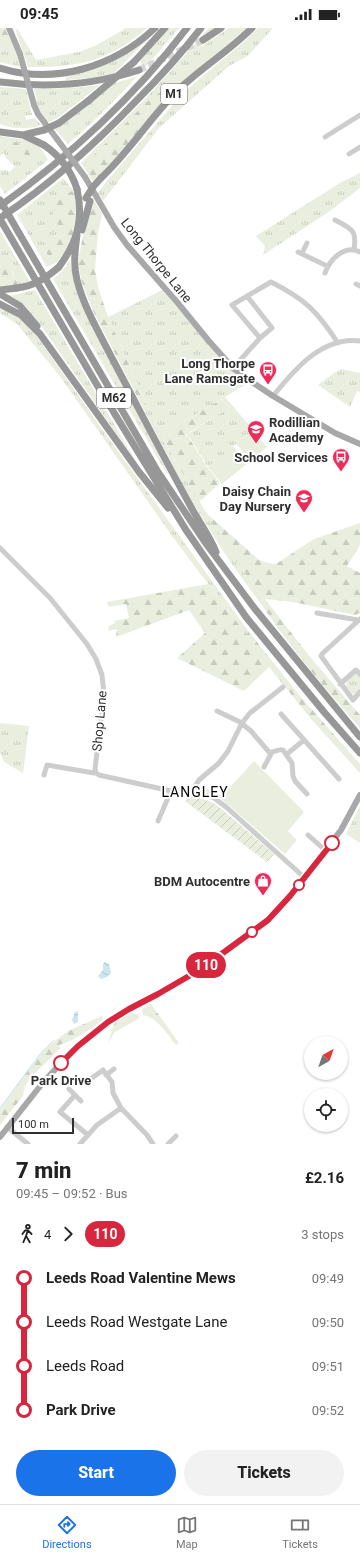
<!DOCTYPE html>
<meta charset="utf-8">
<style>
body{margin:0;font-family:Roboto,sans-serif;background:#f2f2f2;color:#222;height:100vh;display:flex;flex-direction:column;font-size:15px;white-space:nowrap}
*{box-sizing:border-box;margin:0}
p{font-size:13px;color:#767676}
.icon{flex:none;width:22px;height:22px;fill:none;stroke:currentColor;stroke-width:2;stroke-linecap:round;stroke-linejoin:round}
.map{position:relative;height:1116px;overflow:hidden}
.panel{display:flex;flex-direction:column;background:#fff;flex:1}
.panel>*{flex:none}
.badge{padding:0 8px;border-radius:13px;font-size:14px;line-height:26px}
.needle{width:26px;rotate:40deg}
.fabs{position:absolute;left:304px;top:1008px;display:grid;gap:8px}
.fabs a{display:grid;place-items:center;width:44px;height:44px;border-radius:50%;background:#fff;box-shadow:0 1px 3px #0004;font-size:20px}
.scale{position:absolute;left:12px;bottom:10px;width:62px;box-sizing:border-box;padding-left:4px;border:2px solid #303030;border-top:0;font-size:11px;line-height:14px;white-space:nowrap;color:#303030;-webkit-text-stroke:3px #fff;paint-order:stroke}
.map>.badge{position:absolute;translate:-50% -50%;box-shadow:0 0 0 2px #fff}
.legs{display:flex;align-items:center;gap:6px;height:44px;padding:0 16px;font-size:13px}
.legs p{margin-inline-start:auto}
.overview{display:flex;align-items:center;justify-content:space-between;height:68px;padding:0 16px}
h1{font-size:22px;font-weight:800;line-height:30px}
.button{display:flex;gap:8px;margin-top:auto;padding:8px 16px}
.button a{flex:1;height:46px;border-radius:24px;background:#1a73e8;color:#fff;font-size:16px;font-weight:800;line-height:46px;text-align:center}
.button a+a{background:#f2f2f2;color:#222}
ul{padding:0 16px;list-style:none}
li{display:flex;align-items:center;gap:14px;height:44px;font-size:15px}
li i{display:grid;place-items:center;width:6px;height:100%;margin:0 5px;background:currentColor}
li i::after{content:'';width:10px;height:10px;margin:-5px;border:3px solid;border-radius:50%;background:#fff}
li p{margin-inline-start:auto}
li:first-child i{background:linear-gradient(#0000 50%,currentColor 0)}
li:last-child i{background:linear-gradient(currentColor 50%,#0000 0)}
.status{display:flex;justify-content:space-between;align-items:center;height:28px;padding:0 20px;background:#fff;direction:ltr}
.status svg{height:11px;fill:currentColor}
.dock{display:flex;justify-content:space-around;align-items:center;height:56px;border-top:1px solid #e0e0e0;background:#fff;font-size:11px;color:#767676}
.dock a{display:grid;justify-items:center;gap:2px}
.dock .on{color:#1a73e8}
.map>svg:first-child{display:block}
</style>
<div class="status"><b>09:45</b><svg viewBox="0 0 49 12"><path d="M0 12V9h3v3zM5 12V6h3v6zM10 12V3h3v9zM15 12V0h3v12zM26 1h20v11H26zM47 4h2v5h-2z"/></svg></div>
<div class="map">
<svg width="360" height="1116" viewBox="0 0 360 1116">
<defs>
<pattern id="grass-tufts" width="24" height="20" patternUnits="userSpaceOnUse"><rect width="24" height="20" fill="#e9eede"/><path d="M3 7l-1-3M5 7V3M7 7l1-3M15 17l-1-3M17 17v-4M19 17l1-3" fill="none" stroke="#c8ccbf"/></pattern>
<pattern id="forest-firs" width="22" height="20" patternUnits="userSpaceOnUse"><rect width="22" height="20" fill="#e9eede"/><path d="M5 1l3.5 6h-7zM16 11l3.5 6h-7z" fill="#c8ccbf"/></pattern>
<pattern id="garden-furrows" width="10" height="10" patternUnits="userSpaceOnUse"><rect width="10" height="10" fill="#e9eede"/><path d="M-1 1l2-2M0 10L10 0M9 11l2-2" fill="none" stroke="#c8ccbf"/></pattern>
<pattern id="water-waves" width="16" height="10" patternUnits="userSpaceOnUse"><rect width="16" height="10" fill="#cae6ee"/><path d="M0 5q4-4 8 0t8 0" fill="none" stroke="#aec6cc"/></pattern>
</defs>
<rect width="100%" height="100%" fill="#fff"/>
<!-- grass -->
<path fill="url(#grass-tufts)" d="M17,0l19,32 43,-8 18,-7 29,-17h21c-37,33 -71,40 -119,39l-12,-36z
M170,0h9c-34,41 -70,81 -111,116l-13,-15 59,-46 22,-6 6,-12 -2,-5z
M209,0h6l-11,8 -3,11 28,-19h18l-147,122 -17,16 -2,-3 67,-67z
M258,0h15l-25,28 -19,10 -69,61 -57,74 -5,-8 8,-11 71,-82c25,-26 56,-46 81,-72z
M154,5l-41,41 -20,4 -27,2v-4c33,-6 63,-19 88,-43z
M0,20l17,6 3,13 -20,-5z
M100,57l-41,32 -12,6 -7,-10 -5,-12 2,-1 -3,-11 37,-1z
M0,59l26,2 6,26 -7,1 1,4 9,-2 6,7c-13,5 -28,4 -41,-1z
M0,108l25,4 15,7 8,13 -43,34 -5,-8v-16h7l2,2 6,-5 -10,-10 1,-1 -3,-3 -3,3v-2l5,-4 5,-5 -3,-5 -7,-1z
M360,145v15l-30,23 -67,44 2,-9 -9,-10 84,-53z
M63,150l10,12 -8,7 -12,16 8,16 -16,20 5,11 7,2 -10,5 -30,-52z
M0,203l30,51 -12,3 -12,-30 -6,7z
M70,232l6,29 8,20 84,164 -1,1 -114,-195 10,-9z
M35,262l103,175 -100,-144 -15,-17 -13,-8z
M162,262l65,75 12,12 -1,3 7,5 -84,50c31,57 65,111 103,164l-3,5 -30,-41 -42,-66 -48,-93 6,2 -39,-89z
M0,279l18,10 18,18 71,101 142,196 -3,2 -71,-94 -116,-165 -42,-51 -17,-11z
M341,341l19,4v19l-3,-1 -7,16 -32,-22 16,-12z
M232,377l21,25 -45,37 -18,-29 -4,-3z
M354,646h3l3,2v14l-7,5 -7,-9 1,-5z
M0,695l29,3 -6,47 -19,-11 -4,-9z
M200,757l23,11 -3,2 -17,-7 -3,-3z
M360,778v37l-14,-9z
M130,985l7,1 3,4 -25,14 -7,11 6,-20z"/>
<!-- forest -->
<path fill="url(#forest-firs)" d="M0,0h5l12,26 -17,-6z
M170,59l2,2 -1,5 -71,83 -2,-1 -5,6 -10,-16 68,-68z
M0,111l8,1 2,4 6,-2 21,6 -5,7 -3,2 -5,-3 -9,6 -10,-10 -5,4z
M73,162c8,26 2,52 -16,72l-7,-2 -5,-11 15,-20 -7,-16v-8z
M94,172l8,14 -4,19 -3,36 3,18 10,30 39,89 -6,-2 -48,-93 -11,-28 -3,-14v-13l9,-46z
M6,226l7,13 -1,5 6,13 -18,2v-25z
M225,369l7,8 -47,30 4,3 18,29 13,16 -21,19 -38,-67z
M205,484l54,48 9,3 8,1 38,-25 46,-16v22l-13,21 13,7v40l-5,2 -62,-13 -28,-3 45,58 50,58v13c-35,-39 -69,-80 -99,-124l3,-5 -30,-42z
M208,556l38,50 3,-2 51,64 60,68v9l-48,-53 -43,-53 -25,24 -67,-33 28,-25 -16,-23 -73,27 1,-8 -9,2 1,-5 6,-3 -1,-2 15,-3 -3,-14 -17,3 -2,-5z
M151,976l28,39 -3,2c-9,-11 -18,-27 -33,-30l-1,-6z
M102,988l1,3c-12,11 -28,21 -44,26l2,3 -30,29 -6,9 -2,10 -23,29v-17l43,-58 25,-19z"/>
<!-- garden -->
<path fill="url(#garden-furrows)" d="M189,767l20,6 9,5 56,48 -7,8 -81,-60z"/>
<!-- pitch -->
<path fill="#e9eede" d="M253,402l14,17 -17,14 -14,-18z
M233,418l15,17 -26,21 -14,-17z
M254,733l50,51 -16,19 9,9 -12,14 -65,-56z"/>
<!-- water -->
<path fill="url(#water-waves)" d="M105,934l4,2 2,9 -4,4 -6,2 -3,-3 5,-6v-6z
M78,983v11l-4,2 -2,-4 3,-8z"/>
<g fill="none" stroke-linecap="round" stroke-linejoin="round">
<!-- stream -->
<path stroke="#cae6ee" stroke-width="1" d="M0,1080l40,-54 14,-14"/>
<!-- highway-tunnel -->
<path stroke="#d6d6d6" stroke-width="7" stroke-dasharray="7 3.5" stroke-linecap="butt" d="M139,42l64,-30"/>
<!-- minor -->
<path stroke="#cdcdcd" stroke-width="5" d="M325,109l35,-22
M349,126l11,-7
M335,192c17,9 22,10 19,30
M298,224l29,14
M302,225l5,-10
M325,245c5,-14 20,-29 35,-21
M356,256l4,2
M260,310l-28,-33 39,-23c34,17 46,29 67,61
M233,340l27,-30 12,-10 -25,-32
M273,368c21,-26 49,-60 87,-55
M0,520l50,50 37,46 9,15 6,16 2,19 -9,75 1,4 3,2 72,16h15l8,-3 5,-8 20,-17 9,-12 14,-28 8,-10 33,-26
M317,585l41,7
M360,591l-37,34 -2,3 32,44 7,-8
M340,656l16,-14 4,4
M217,683l23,11 11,9 18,21c5,2 8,-4 14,-2l9,13 1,13 2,5 12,13
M281,686l58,65
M287,726l17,-14
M264,739l8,-15
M44,747l3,-10 47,8h2
M194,760l8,6 12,4 12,9 79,71
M158,793l13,-30
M308,807l18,16
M106,1047l8,-6
M92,1050l11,-8 9,12 1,11 8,15 26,27 6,9
M69,1061l12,12
M75,1067l-15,17 28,23
M7,1099l21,17
M80,1116l17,-19 24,-17
M168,1116l8,-8"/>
<!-- major -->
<path stroke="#a8a8a8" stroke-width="6" d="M9,0l11,26
M34,77l4,9 19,25
M85,149l29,50 13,18 50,57 31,38 25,28 13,10 27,18 62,37 25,11
M0,1109l41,-52 20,-22 31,-28 30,-22 79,-44 67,-49 22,-24 51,-66 19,-35"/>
<!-- highway -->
<path stroke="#979797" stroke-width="7" d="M203,12l18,-12
M134,34l31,-34
M0,40c55,17 114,-1 155,-40
M0,54c47,6 94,3 139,-12
M59,95l29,-22
M0,104l23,3 21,10
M23,107l21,-5
M101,150c28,-26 49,-60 76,-87 24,-23 52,-40 75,-63
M0,178c69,-49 136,-111 187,-178
M0,190c50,-33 95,-74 136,-117 23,-23 45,-47 65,-73
M0,191l97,166 89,145 60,87 78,95 36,41
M82,202l8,-29
M19,205l139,239 49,73 48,64 105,128
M77,207c-2,15 -4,30 0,45 7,28 23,54 36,80 26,49 51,98 78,147 8,15 19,29 25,45
M59,239c18,-25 25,-47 18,-78
M0,262l17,-2
M0,266l20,12 17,20
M0,276l21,11 19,19 99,138 29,36"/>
<!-- major-bridge -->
<path stroke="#a8a8a8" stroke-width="6" d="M20,26l14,51
M57,111l28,38"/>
<!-- highway-bridge -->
<path stroke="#979797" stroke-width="7" d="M88,73l46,-39
M44,102l15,-7
M44,117c16,11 27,25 33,44
M86,170l7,-11 8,-9
M0,172l19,33
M17,260c17,-2 29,-10 42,-21"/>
</g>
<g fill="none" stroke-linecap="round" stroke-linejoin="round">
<!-- line-1 casing -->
<g stroke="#fff" stroke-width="9">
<path id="line-1" d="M61,1035l17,-17 30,-24 21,-13 29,-15 43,-25 67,-49 22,-24 42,-53"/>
</g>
<!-- line-1 -->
<use href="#line-1" stroke="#d7263d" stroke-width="6"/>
</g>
<!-- icons -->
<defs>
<g id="bus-pin" transform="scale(0.9)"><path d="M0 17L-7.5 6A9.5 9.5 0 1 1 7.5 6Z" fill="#ed2c5c" stroke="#fff"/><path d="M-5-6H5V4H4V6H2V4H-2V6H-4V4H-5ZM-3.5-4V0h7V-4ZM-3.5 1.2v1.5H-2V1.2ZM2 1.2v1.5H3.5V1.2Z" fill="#fff"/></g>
<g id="school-pin" transform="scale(0.9)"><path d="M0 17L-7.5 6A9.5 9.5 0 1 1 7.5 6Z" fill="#ed2c5c" stroke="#fff"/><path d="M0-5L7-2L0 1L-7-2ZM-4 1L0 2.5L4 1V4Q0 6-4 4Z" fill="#fff"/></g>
<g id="shop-pin" transform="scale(0.9)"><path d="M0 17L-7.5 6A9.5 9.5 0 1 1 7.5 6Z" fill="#ed2c5c" stroke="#fff"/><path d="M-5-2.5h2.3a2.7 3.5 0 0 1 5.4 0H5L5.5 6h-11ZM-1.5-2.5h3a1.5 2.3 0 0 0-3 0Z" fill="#fff"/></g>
</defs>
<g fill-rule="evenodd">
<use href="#bus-pin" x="268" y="342"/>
<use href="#school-pin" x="256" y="401"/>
<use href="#bus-pin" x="341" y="429"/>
<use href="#school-pin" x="304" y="470"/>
<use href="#shop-pin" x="263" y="853"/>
</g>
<!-- markers -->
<g fill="#fff" stroke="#d7263d" stroke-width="2">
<circle cx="332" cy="815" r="7"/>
<circle cx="299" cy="857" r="5"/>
<circle cx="252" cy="904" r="5"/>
<circle cx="61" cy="1035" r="7"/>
</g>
<g text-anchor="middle" stroke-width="4" stroke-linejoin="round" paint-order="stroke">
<!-- shield labels -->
<g fill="#fff" stroke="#6e6e6e" stroke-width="1">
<rect x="161" y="56" width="26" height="20" rx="3"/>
<rect x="97" y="360" width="34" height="20" rx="3"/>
</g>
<g font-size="12" font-weight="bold" fill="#303030">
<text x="174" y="70">M1</text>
<text x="114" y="374">M62</text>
</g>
<!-- street labels -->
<g font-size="13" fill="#303030" stroke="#fff">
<text transform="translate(157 232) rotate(51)" y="5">Long Thorpe Lane</text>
<text transform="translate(99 693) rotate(-85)" y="5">Shop Lane</text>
</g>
<!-- poi labels -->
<g font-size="13" font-weight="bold" fill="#303030" stroke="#fff" text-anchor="end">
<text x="255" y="340">Long Thorpe<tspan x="255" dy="15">Lane Ramsgate</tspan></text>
<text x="269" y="399" text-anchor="start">Rodillian<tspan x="269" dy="15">Academy</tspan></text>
<text x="328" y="434">School Services</text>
<text x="291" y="468">Daisy Chain<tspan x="291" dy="15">Day Nursery</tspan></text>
<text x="250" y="858">BDM Autocentre</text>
</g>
<!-- stop labels -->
<g font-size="13" font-weight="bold" fill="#303030" stroke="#fff">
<text x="61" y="1057">Park Drive</text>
</g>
<!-- neighbourhood labels -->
<g font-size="14" letter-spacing="1" fill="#000" stroke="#fff">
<text x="195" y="769">LANGLEY</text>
</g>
</g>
</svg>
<div class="fabs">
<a><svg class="needle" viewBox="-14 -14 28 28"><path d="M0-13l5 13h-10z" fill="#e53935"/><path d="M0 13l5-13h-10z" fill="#767676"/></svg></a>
<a><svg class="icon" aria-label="locate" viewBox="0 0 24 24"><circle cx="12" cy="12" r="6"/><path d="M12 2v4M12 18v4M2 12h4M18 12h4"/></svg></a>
</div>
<div class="scale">100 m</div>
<b class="badge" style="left:206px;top:937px;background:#d7263d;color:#fff">110</b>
</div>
<section class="panel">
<div class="overview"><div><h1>7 min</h1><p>09:45 – 09:52 · Bus</p></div><b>£2.16</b></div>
<div class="legs"><svg class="icon" aria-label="walk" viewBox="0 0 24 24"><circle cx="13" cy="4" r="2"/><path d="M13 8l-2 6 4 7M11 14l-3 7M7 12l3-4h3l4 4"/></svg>4<svg class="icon" aria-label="forward" viewBox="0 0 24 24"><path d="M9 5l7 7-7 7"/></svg><b class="badge" style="background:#d7263d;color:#fff">110</b><p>3 stops</p></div>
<ul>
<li><i style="color:#d7263d"></i><b>Leeds Road Valentine Mews</b><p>09:49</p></li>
<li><i style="color:#d7263d"></i><span>Leeds Road Westgate Lane</span><p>09:50</p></li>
<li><i style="color:#d7263d"></i><span>Leeds Road</span><p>09:51</p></li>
<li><i style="color:#d7263d"></i><b>Park Drive</b><p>09:52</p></li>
</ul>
<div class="button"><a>Start</a><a>Tickets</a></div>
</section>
<nav class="dock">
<a class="on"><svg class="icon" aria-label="directions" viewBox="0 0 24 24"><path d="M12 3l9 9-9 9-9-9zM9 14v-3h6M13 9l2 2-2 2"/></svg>Directions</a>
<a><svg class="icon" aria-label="map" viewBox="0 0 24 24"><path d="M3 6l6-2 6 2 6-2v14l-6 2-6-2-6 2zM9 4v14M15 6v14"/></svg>Map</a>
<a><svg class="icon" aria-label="tickets" viewBox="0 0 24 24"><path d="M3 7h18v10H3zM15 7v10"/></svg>Tickets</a>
</nav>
